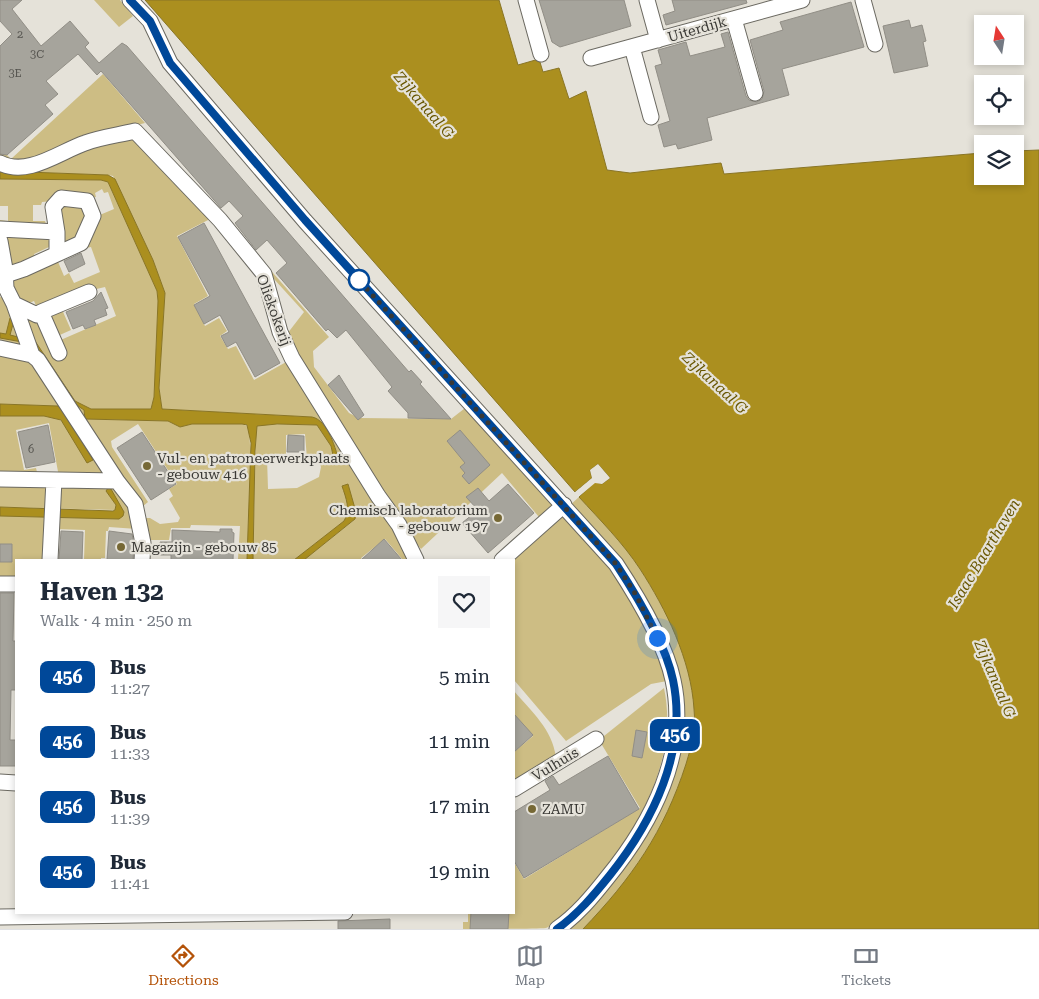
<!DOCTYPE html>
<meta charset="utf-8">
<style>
body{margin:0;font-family:"Roboto Serif",serif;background:#f6f6f7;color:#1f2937;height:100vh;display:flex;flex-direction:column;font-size:19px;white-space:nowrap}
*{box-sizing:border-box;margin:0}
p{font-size:16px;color:#747a83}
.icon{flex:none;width:28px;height:28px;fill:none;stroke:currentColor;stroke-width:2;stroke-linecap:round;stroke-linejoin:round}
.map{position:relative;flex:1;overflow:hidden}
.sheet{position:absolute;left:15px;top:559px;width:500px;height:355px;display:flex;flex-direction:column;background:#fff;border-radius:0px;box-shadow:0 2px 8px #0003}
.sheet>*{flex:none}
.badge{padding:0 10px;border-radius:8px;font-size:18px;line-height:32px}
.needle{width:32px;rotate:348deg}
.tools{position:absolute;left:974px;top:15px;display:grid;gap:10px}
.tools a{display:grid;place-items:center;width:50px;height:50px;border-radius:0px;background:#fff;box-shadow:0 2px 8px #0003;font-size:25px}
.you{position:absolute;width:25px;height:25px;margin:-12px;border:4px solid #fff;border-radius:50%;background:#1a73e8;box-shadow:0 0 0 8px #1a73e833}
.map>.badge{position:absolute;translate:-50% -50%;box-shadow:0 0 0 2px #fff}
.round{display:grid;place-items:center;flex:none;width:52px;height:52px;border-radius:0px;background:#f6f6f7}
.summary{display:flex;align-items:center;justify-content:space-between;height:85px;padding:0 25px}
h1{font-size:24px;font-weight:700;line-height:38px}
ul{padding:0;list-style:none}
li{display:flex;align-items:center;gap:15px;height:65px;padding:0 25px}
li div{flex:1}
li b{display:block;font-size:19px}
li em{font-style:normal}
li .badge{min-width:55px;font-weight:700;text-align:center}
.tabs{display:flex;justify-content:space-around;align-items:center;height:70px;border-top:1px solid #e0e1e3;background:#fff;font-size:14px;color:#747a83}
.tabs a{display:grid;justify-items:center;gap:2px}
.tabs .on{color:#b45309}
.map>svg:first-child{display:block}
</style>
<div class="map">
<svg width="1039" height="929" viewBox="0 0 1039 929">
<rect width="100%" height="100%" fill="#e5e2d9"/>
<!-- green -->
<path fill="#cdbd84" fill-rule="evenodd" d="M94,0h26l13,16 -14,11z
M103,74l42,49 -59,15 -68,25 -18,-2v-7l3,-3 8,8z
M140,135l72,83 -35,18 31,60 -14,8 11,22 14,-8 8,13 -7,5 8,13 8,-3 18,34 34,-19 108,168 13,31h-6l-18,-21 -24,19 1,2h-58l49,-39 3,-6 -8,-31 -5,2c3,12 8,24 1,35l-50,39h-41l3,-133 3,-3 58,1 14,21 4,18h5c-3,-14 -13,-44 -28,-47l-150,-8 -3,-21 6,-95 -12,-33 -40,-84 -5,-1 -103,-4 82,-26zM305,434l2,25 12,2 2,6 -2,10 -22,11 -29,1 -1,-31h19v-23z
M0,179l101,1 7,2 49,109 1,10 -4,96 -3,12h-60l-16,-8 -40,-60 -7,-2 -12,-33 24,12 16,24 60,-26 -11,-29 -17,4 -50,19 -4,-9 -7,3 -12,-2 -8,-26 49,-19 8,19 5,-3 5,10 26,-11 -9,-25 -5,1 9,-31 19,-8 -6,-17 -4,1 -2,-4 -7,4 1,4 -54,5 -1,3h-8v16h12l1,3 -46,4v-8l8,1v-15h-8z
M59,200h20l11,12 -11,29 -19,10z
M225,218l104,119 -16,14 1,16 35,46 10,5 92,1 18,-14 85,99 -15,13 -37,-44 -81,76 -25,-31 -95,-150 -14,-34 17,-22 -81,-89z
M1,231l54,3 -3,20 -3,-7 -15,7 2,7 -23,10z
M4,288l6,10 16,44 7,2 39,58 12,8 1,9 83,2 12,6 12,-3h50l7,3 2,36 -4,97h-13l4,-1 2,-33 -49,-1 -1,3h-19l-2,12h-22l-3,-15 1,-7h5l10,6 18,-2 2,-4 -11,-19 4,-3 -4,-7 8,-5 -39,-60 -27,17 1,6 36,55 -6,5 -26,-31 -79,-120 -2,1 -3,-7 -3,3 -29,-6v-9l9,-1 5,-19h-4l-4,17 -6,-2v-36l5,1z
M60,305l11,25 -18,8 -11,-25z
M0,350l31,7 82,121 -54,-1 -10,-54 -33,7 8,40 12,-2 2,8h-38v-60c16,0 51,-4 63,6l-3,-15 -2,-1 -58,-2z
M0,481l117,3 15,21 5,24 -28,-2 -1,4h-2l-1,27h-4v2h-17l1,-30 -30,-1 1,-12h66l2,-3 -18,-23 10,14 -1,5 -115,-3z
M579,497c21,23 44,46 61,72 26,40 51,91 54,139 2,21 -2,36 -8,56 -22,68 -54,114 -103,165h-20l37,-36 77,-144 -11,-97 -97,-146z
M565,513l44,50 46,81 12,37 -16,3 -85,57 -52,-61v-120h-3z
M0,516l54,1 -4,43h-34v19l-16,-1z
M664,688c16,76 -31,150 -79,205 -10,12 -23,29 -39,35 -9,1 -69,1 -83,1v-7h5v-9l46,-1v-50l10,17 116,-71 -41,-68z
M514,691c18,21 38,38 42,66l-42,24v-29l19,-16 -19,-22z"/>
<!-- water -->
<path fill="#ab8f1f" stroke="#897526" d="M145,0h354l19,65 21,-6 4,13 16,-4 10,31 17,-8 21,79 23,3 91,-10 3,11 258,-21v23h33v-25l24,-1v779h-456c49,-51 81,-97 103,-165 6,-20 10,-35 8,-55 -3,-49 -28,-100 -54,-140 -17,-26 -40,-49 -61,-72l16,-15 7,2 8,-6 -12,-14 -8,6 2,8 -17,14z
M0,171l108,4 7,4 38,81 12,33 -6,95 3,21 150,8c16,3 24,33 28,47h-5l-4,-18 -14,-21 -40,-1 -20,2 -2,25 -2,109h-6l4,-117 -4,-18 -5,-1h-50l-12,3 -12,-6 -83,-2 -1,-9 -12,-8 -39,-58 -33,-6v-5l6,1 4,-16 2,-2 1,8 -3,11 25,6 40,60 16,8h60l3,-12 4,-96 -1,-10 -49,-109 -7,-2 -101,-1z
M0,404l58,2 4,3 31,51 -6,3 -26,-43 -17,-4h-44z
M348,484l8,28 -1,7 -51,41h-10l50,-39c7,-11 2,-23 -2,-35z
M108,488l3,1 13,23 -1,4 -4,3 -119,-3v-9l113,4 2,-1 1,-5 -10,-14z"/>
<!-- pier -->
<path fill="#e5e2d9" d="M598,464l12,14 -8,6 -7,-1 -18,15v-3l16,-15 9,2 5,-4 -9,-11 -5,4v8l-16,15 -3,-1 18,-15 -2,-8z"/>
<!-- building -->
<path fill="#a6a49c" stroke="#918e86" d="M0,0h22l-10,9 29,37 29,-25 19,22 -4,4 14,16 23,-20 5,3 282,326 2,-2 11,12 -2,2 31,35 -43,-1v-5l-20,-22 4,-4 -46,-57 -9,8 -9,-9 -2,2 -50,-58 11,-10 -20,-23 -11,10 -21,-27 8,-7 -14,-15 -8,7 -120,-137 -4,4 -19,-21 -32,27 12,13 -13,11 8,9 -46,41 -7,-1v-108l12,-12 -12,-13z
M539,0h85l7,26 -71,21 -8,-5z
M672,0h74l1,3 -81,22 -3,-10 12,-4z
M851,2l13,45 -82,22 7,26 -82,23 5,22 -34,9 -2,-5 -12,3 -6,-22 12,-4 -15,-55 7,-2 -4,-14 28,-8 4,14 35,-9 -4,-13 7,-2 18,64 3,4 8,2 5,-3 2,-8 -14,-51 33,-10 -3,-8z
M909,20l2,8 11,-3 4,16 -3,1 5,24 -34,7 -11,-47z
M204,223l76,140 -25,14 -19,-35 -9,5 -6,-11 8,-4 -9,-17 -16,9 -10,-19 16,-9 -32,-59z
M81,253l4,11 -16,8 -5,-11z
M101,292l7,16 -3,1 2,6 -13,5 2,5 -11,4 -2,-4 -10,4 -7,-17 27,-11z
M339,375l25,40 -6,5 -30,-35z
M48,425l7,37 -29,6 -8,-36z
M460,430l30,35 -21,19 -7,-8 3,-3 -5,-6 5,-4 -18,-22z
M142,432l34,52 -25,16 -34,-52z
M288,435l16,1v16h-17z
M508,484l26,29 -46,40 -26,-30 16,-13 -12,-13 12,-9 11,13z
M220,529h12v3l2,1 -1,27h-62v-5h-12l1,-13h12v-12l48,2z
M61,531l22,1 -1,28h-23z
M109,531l23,3 2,10 -1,16h-26z
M384,539l18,21h-41z
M0,544h12v18h-12z
M0,593h14l-1,48h3v49h-5l-1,50h6v26h-16z
M514,714l19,21 -19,17z
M636,730l11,2 -5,26 -10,-2z
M608,756l31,53 -115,69 -10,-17v-49l36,-22 -5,-9 8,-5 6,9z
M471,912h38l-1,17h-38z
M390,919v10h-52v-8z"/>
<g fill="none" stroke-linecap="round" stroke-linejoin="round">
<!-- minor casing -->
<g stroke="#6b6961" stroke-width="17">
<path id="minor" d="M130,0l20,21 20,42 135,158 311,343c21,32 49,78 57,116 16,72 -21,143 -66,198 -15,19 -30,37 -50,51
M526,0l15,54
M647,0l11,40
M863,0l12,44
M734,19l21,74
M632,47l19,70
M591,58l211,-58
M0,163c28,14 59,-11 85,-20 16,-6 34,-8 50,-12l85,89 44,54 16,58 12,26 86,138 21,29 17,35
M0,229l57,3v22l-33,15 -18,6
M0,241l5,28 1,19 8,16 18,51
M57,254l24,-11 12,-27 -6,-15 -26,-3 -8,9 4,25
M14,304l23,11 4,-3 18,41
M41,312l48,-20
M0,348l32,7 6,5 79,121 18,23 8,39 -1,17
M0,479l117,2
M50,560l4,-80
M502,560l62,-55
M0,584h16
M0,782l16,1
M514,789l82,-50
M0,917l345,-5"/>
</g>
<!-- minor -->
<use href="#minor" stroke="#fff" stroke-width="15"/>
</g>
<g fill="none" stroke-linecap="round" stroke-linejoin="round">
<!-- line casing -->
<g stroke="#fff" stroke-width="11">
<path id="line" d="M130,0l20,21 20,42 135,157 311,344c21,32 49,78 57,116 15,71 -20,141 -63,195 -16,20 -32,39 -53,54"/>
</g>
<!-- line -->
<use href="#line" stroke="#004899" stroke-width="8"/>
<!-- walk -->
<path stroke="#3a3935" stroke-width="5" stroke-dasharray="0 9" d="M359,280l-2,-2 259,286 20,31 21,43"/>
</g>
<!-- markers -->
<circle fill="#fff" stroke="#004899" stroke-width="2.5" cx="359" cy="280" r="10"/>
<g fill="#766835" stroke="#e5e2d9" stroke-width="2">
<circle cx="147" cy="466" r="5"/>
<circle cx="498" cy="518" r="5"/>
<circle cx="121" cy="547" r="5"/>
<circle cx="532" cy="809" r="5"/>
</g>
<g text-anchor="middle" stroke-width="4.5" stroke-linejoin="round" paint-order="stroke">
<!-- number labels -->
<g font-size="11" fill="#55544f">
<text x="20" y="38">2</text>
<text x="37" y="58">3C</text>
<text x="15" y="77">3E</text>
<text x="31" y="453">6</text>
</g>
<!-- street labels -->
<g font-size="14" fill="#3a3935" stroke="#e5e2d9">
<text transform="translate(697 29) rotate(-16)" y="5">Uiterdijk</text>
<text transform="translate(274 310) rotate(70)" y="5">Oliekokerij</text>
<text transform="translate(555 764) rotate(-31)" y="5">Vulhuis</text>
</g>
<!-- poi labels -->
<g font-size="14" fill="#3a3935" stroke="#e5e2d9" text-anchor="start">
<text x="157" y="463">Vul- en patroneerwerkplaats<tspan x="157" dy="16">- gebouw 416</tspan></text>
<text x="488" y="515" text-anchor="end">Chemisch laboratorium<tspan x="488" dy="16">- gebouw 197</tspan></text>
<text x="131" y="552">Magazijn - gebouw 85</text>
<text x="542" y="814">ZAMU</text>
</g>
<!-- water labels -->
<g font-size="15" font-style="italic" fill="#685600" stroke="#e5e2d9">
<text transform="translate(424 105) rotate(49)" y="5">Zijkanaal G</text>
<text transform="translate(715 383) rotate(43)" y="5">Zijkanaal G</text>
<text transform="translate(984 554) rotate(-59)" y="5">Isaac Baarthaven</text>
<text transform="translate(995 679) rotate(67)" y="5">Zijkanaal G</text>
</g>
</g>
</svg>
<div class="tools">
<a><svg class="needle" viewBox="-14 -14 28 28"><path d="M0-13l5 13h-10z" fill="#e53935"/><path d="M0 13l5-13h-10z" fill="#747a83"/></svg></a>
<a><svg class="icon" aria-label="locate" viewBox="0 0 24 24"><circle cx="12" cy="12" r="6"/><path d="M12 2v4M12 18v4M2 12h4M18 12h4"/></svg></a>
<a><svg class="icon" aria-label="layers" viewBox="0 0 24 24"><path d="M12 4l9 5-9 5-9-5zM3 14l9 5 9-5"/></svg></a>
</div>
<div class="you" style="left:657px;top:638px"></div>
<b class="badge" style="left:675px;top:735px;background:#004899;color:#fff">456</b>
<section class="sheet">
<div class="summary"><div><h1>Haven 132</h1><p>Walk · 4 min · 250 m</p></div><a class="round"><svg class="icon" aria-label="heart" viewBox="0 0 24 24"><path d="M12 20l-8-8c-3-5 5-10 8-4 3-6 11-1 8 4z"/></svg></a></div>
<ul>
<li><span class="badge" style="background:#004899;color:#fff">456</span><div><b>Bus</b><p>11:27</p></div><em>5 min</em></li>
<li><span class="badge" style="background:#004899;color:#fff">456</span><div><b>Bus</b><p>11:33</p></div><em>11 min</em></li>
<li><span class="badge" style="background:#004899;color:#fff">456</span><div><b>Bus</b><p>11:39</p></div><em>17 min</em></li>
<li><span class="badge" style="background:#004899;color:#fff">456</span><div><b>Bus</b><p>11:41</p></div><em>19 min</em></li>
</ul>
</section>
</div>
<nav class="tabs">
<a class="on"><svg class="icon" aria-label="directions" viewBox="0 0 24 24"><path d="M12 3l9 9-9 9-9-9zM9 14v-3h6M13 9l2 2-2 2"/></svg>Directions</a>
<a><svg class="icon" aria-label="map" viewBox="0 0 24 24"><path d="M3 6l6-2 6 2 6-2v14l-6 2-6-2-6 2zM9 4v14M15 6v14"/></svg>Map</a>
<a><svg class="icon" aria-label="tickets" viewBox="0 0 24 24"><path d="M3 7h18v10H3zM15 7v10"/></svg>Tickets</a>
</nav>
